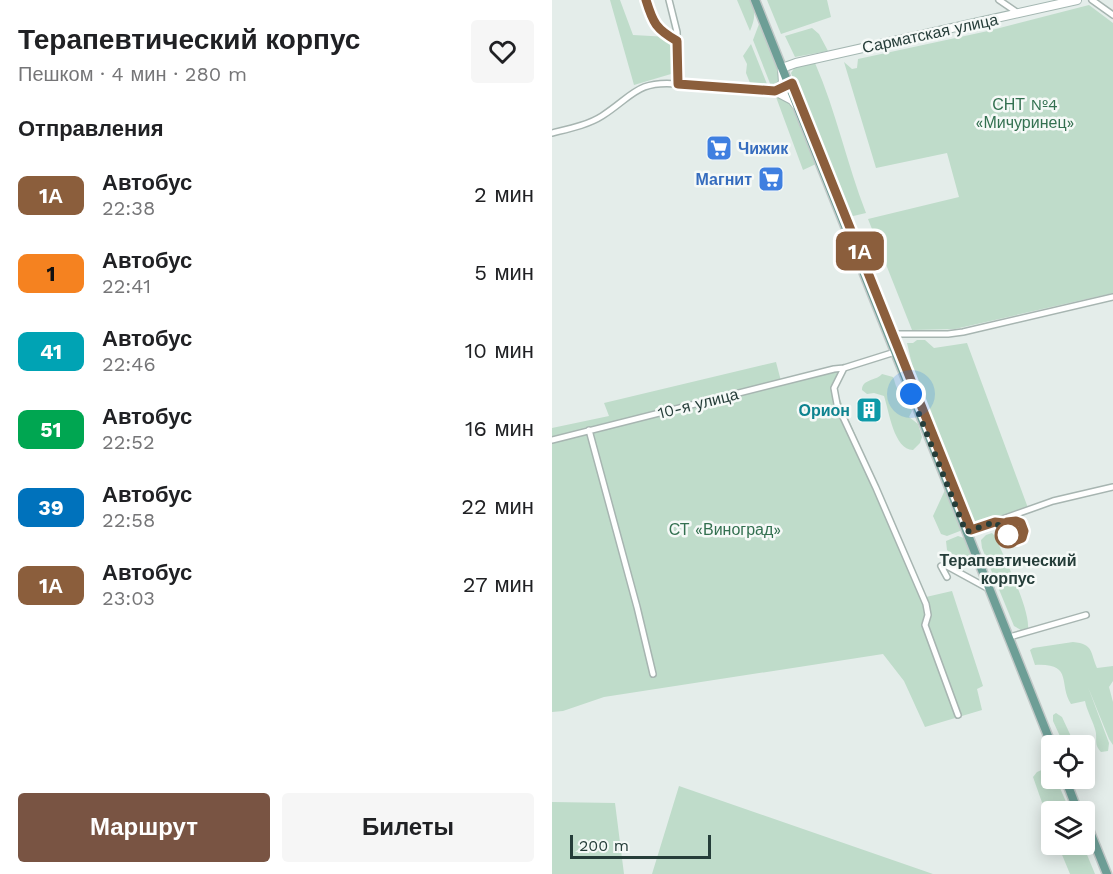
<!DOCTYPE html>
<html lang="ru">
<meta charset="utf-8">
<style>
body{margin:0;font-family:"Work Sans",sans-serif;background:#f6f6f6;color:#202124;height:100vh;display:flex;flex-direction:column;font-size:22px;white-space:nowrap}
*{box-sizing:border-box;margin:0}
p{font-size:20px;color:#757577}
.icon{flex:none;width:33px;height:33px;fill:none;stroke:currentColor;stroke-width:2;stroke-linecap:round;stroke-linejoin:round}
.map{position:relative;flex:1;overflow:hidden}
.details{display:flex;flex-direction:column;background:#fff;width:552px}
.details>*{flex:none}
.badge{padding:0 12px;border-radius:9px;font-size:21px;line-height:39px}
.controls{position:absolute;left:489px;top:735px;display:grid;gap:12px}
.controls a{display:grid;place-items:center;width:54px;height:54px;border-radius:6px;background:#fff;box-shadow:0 3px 15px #0003;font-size:30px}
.scale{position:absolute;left:18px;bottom:15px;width:141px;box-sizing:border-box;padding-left:6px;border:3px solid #253d39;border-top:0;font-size:16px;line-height:21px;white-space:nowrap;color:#253d39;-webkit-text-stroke:4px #f5f9f7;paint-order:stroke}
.you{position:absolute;width:30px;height:30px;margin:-15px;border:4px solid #fff;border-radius:50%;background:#1a73e8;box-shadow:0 0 0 9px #1a73e833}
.map>.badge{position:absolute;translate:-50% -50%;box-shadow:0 0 0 3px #fff}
h2{padding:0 18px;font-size:22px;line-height:54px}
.round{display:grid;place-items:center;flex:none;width:63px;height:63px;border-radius:6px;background:#f6f6f6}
.head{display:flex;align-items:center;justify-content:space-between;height:102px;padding:0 18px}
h1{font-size:28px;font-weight:800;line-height:45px}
.action{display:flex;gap:12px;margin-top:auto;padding:12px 18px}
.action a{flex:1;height:69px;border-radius:6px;background:#795443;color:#fff;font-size:24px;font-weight:800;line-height:69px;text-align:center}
.action a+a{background:#f6f6f6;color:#202124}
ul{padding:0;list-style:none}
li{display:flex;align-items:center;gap:18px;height:78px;padding:0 18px}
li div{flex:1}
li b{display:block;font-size:22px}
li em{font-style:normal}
li .badge{min-width:66px;font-weight:700;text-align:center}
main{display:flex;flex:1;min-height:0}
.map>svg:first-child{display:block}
</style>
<main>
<section class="details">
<div class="head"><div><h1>Терапевтический корпус</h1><p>Пешком · 4 мин · 280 m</p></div><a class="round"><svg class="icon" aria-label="heart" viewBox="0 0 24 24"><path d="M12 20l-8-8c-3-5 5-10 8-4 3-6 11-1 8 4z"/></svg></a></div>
<h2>Отправления</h2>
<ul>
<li><span class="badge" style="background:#8b5e3c;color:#fff">1А</span><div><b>Автобус</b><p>22:38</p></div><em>2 мин</em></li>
<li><span class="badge" style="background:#f58220;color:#111">1</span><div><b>Автобус</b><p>22:41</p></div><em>5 мин</em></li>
<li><span class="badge" style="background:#00a3b4;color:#fff">41</span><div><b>Автобус</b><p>22:46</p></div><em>10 мин</em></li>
<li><span class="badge" style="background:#00a651;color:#fff">51</span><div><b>Автобус</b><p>22:52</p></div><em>16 мин</em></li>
<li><span class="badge" style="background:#0072bc;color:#fff">39</span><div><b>Автобус</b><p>22:58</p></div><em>22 мин</em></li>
<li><span class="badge" style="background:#8b5e3c;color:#fff">1А</span><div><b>Автобус</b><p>23:03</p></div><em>27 мин</em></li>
</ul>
<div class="action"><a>Маршрут</a><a>Билеты</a></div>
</section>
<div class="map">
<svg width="561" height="874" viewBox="0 0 561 874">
<rect width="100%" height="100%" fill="#e4edea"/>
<!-- green -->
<path fill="#bfdcca" d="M58,0h10l13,35 36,2 4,4 -2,33 -37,11z
M185,0h14c5,12 4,19 -1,31z
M215,0h60l4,17 -50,17z
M537,5l24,18v270l-158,36 -43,1 -44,-111 91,-22 -12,-44 -71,15 -32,-106 8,7 5,-1 1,-9 130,-28z
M207,24h2l21,53 -2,4 -9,5 -18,-46z
M260,28l7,6 9,17 -33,6 -10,-21z
M199,44l18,45 -17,-1 -6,-15 1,-9 -4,-8z
M263,63c21,48 32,101 51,150l-17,4 -58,-144 4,-6z
M224,97l13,4 6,7 21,56 -13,6z
M365,340h8l9,8 33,-5 61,165 -45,17 -9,-1 -61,-155 -6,-26h6z
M224,362l5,19 65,-17 -2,10 -9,14 91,209 26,-6 31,95 -6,3 5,21 -57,17 -21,-46 -21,-27 -279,43 -41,14 -11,1v-284l57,-12 -5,-13z
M330,374l11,3c2,4 2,8 4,11 5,10 11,6 15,23l-3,6 9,7 4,13 -2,6 -7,7c-19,0 -24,-39 -29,-54l-10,-3 -7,1 -5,-4c0,-11 14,-9 20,-16z
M393,490l15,36v5l-13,5 -6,-2 -8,-18z
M440,533l3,3c9,22 35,72 33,93l-7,1 -7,-4 -32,-78 -1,-8 5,-5z
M406,536l6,2 7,18 -2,4 -19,-7 -3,-3 -1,-9z
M521,642c21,2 17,10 24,26l16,-2v15l-4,6 4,15v43l-4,-6 -21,-52 21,56 -1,8 -7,1c-8,-8 -3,-14 -6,-23 -3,-10 -8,-18 -10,-28l-14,3c-13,-20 3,-41 -36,-39l-5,-15 3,-2z
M504,713l6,4 13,28h-11l-11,-24v-6z
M499,766l1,12 4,1 14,32 -18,1 -1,16 -18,-51 4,-5z
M127,786l254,88h-281z
M0,802l63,1 9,71h-72z
M506,845h25l12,29h-25z"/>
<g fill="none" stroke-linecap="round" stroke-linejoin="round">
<!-- street casing -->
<g stroke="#a7b5b1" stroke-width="8">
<path id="street" d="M94,0c7,23 11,29 31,41
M447,0l19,13
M540,0l21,15
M0,133c16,-4 36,-8 50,-17 31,-20 35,-36 76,-32l-1,-52 -8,-32
M339,334h57l15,-2 150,-35
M292,368l-10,20 3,16 39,84 50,116 2,11 -3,10 33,90
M37,430l48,177 16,67
M0,440l282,-71 10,-1 51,-16
M414,532l87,-31 60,-14
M395,577l-6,-11h6l42,23
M461,636l73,-21"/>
</g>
<!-- secondary casing -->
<g stroke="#a4b7b2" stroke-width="10">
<path id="secondary" d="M126,84l97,7 17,-8
M223,91l8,-8 -1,-15 14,-5 281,-63
M223,91l17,9 4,5"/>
</g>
<!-- primary casing -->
<g stroke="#c2c9c8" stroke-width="11">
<path id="primary" d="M203,0l297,746
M513,778l13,34
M532,817l23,57"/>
</g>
<!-- street -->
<use href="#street" stroke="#fff" stroke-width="5"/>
<!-- secondary -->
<use href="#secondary" stroke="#fff" stroke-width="8"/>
<!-- primary -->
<use href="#primary" stroke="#6d9e96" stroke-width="8"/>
</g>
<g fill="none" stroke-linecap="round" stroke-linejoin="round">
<!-- line casing -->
<g stroke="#fff" stroke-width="14">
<path id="line" d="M94,0c7,23 10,29 31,41l1,43 97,7 17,-8 179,447 24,-8 9,1 7,16 6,1 5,-2 2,-7 -3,-8 -5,-2 -9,1"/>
</g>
<!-- line -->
<use href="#line" stroke="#8b5e3c" stroke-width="9"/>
<!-- walk -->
<path stroke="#253d39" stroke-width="6" stroke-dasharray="0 10.8" d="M359,394l55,138 29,-10 13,13"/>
</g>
<!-- icons -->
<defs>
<g id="supermarket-square" transform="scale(1.35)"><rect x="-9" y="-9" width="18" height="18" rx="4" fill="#3f7fe0" stroke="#f5f9f7"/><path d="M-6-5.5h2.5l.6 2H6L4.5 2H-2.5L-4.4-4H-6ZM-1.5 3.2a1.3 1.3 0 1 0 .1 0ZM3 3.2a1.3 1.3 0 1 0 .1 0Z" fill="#fff"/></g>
<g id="building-square" transform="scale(1.35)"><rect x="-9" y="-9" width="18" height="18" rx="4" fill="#0f9aa8" stroke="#f5f9f7"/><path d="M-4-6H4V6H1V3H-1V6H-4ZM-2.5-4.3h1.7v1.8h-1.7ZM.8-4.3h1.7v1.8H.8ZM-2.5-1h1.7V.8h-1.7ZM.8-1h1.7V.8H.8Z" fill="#fff"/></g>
</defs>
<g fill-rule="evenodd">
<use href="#supermarket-square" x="167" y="148"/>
<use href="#supermarket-square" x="219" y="179"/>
<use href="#building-square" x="317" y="410"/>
</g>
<!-- markers -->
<circle fill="#fff" stroke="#8b5e3c" stroke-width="3" cx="456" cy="535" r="12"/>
<g text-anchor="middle" stroke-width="5" stroke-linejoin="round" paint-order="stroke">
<!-- street labels -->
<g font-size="16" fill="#253d39" stroke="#f5f9f7">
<text transform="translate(378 33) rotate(-12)" y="6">Сарматская улица</text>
<text transform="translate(146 403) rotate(-14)" y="6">10-я улица</text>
</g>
<!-- park labels -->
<g font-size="16" fill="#337050" stroke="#f5f9f7">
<text x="473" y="110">СНТ №4<tspan x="473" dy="18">«Мичуринец»</tspan></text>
<text x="173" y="535">СТ «Виноград»</text>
</g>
<!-- shop labels -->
<g font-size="16" font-weight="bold" fill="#366cbe" stroke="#f5f9f7" text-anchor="start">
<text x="186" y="154">Чижик</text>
<text x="200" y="185" text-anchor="end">Магнит</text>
</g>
<!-- culture labels -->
<g font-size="16" font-weight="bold" fill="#0d838f" stroke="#f5f9f7" text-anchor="end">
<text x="298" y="416">Орион</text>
</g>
<!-- stop labels -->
<g font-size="16" font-weight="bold" fill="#253d39" stroke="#f5f9f7">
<text x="456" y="566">Терапевтический<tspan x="456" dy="18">корпус</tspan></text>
</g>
</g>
</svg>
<div class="controls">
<a><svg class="icon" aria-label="locate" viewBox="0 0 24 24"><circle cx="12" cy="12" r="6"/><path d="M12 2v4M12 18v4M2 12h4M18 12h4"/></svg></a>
<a><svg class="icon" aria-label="layers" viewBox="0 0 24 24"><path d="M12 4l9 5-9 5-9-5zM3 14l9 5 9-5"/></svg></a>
</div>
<div class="scale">200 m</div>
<div class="you" style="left:359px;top:394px"></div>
<b class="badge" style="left:308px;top:251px;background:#8b5e3c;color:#fff">1А</b>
</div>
</main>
